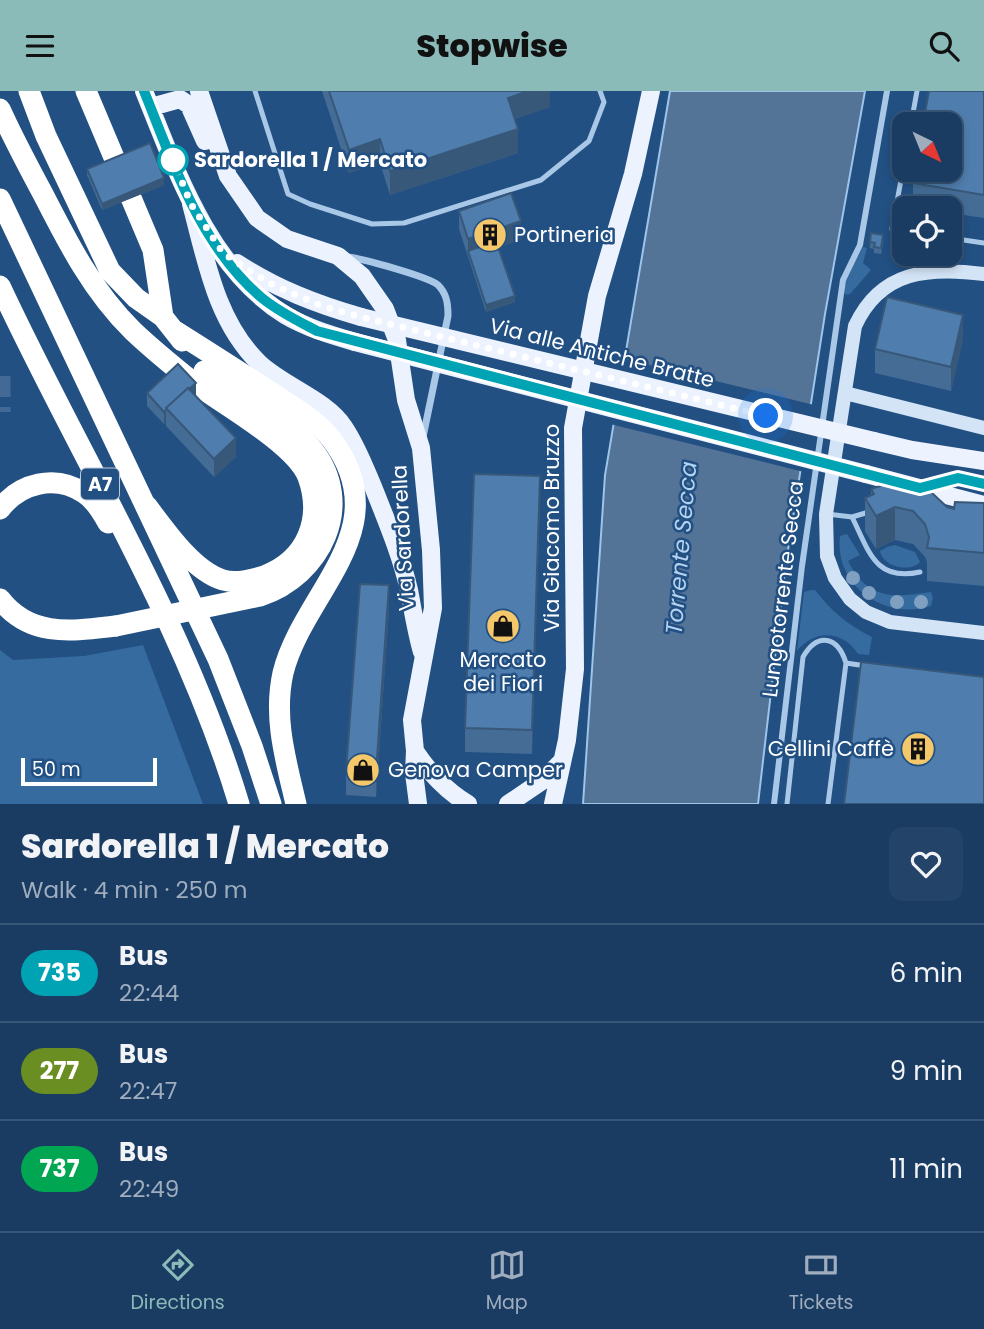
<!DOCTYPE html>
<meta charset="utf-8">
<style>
body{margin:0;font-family:Poppins,sans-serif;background:#234368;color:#f1f3f6;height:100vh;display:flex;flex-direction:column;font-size:26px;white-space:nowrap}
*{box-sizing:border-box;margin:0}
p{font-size:23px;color:#9fadbe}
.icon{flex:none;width:38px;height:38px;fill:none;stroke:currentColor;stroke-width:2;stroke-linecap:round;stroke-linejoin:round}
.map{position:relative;height:713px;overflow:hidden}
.drawer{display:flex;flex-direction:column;background:#1a3c62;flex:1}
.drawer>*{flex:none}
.badge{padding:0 14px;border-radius:23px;font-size:24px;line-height:46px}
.needle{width:46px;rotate:137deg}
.tools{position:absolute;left:892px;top:21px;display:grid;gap:14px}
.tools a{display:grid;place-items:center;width:70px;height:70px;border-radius:14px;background:#1a3c62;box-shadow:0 4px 10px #0003,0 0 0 2px #385677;font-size:35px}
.scale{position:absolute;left:21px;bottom:18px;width:136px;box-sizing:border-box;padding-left:7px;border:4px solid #fff;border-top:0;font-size:19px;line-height:24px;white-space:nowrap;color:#fff;-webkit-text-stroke:5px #225083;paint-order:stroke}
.you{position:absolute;width:35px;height:35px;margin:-18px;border:5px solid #fff;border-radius:50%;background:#1a73e8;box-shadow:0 0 0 10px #1a73e833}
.map>.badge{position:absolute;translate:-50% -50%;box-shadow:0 0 0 4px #fff}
.round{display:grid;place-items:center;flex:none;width:74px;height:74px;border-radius:14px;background:#234368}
.overview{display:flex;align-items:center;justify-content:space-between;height:119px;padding:0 21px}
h1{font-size:33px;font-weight:800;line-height:52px}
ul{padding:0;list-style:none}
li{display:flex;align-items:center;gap:21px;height:98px;padding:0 21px;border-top:2px solid #385677}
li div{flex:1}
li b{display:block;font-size:26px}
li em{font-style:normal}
li .badge{min-width:77px;font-weight:700;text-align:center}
header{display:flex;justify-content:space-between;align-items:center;height:91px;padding:0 21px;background:#8bbbb9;color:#111;font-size:32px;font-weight:800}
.tab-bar{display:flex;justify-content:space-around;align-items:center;height:98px;border-top:2px solid #385677;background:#1a3c62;font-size:19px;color:#9fadbe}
.tab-bar a{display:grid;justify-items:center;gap:4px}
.tab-bar .active{color:#8bbbb9}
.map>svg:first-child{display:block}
</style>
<header><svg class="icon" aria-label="menu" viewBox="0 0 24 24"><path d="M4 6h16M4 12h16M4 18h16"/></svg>Stopwise<svg class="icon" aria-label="search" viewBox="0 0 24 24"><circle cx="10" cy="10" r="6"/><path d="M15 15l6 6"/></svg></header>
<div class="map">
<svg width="984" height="713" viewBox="0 0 984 713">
<rect width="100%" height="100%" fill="#225083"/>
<!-- green -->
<path fill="#366ba0" d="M863,156l4,1 -4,15 8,7 -21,24 -4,1 -2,-3 2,-12z
M847,443l13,21 -12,6c20,39 45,37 83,31l2,6 -2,8c-46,15 -97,-20 -91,-70z
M895,454l20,7 5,10c-10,11 -37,5 -40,-11l7,-4z
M811,499h4c16,21 33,35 57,47l-3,18 -11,-1c-15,-24 -44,-25 -61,-3l7,-59z
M143,554l60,159h-203v-154l13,10 71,-4z"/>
<!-- water -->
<path fill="#537397" stroke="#9dc4e9" stroke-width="2" d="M670,0h195l-40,223 -39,249 -28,241h-175l22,-329z"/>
<!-- pier -->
<path fill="#225083" d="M621,267l193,47 -10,67 -194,-48z"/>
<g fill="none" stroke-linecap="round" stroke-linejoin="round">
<!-- motorway-tunnel -->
<path stroke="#436a96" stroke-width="21" stroke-dasharray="21 10" stroke-linecap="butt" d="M0,285v36"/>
<!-- service -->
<path stroke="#a9c8e8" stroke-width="5" d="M255,0l33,103 22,10 62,20 32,-1 137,-43 48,-39 15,-39 -4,-11
M911,33l6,-33
M905,67l-13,71 13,2
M950,147l34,5
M827,423l25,3 17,-5
M852,426c17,34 23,65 68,55
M787,713l16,-147c15,-26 35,-20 43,6
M828,713l18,-141 20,3"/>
<!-- pedestrian -->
<path stroke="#a9c8e8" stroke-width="6" d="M774,713l28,-238 41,-286 17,-35 27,-154"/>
<!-- minor -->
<path stroke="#a9c8e8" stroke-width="7" d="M347,166c14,1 82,20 91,28 9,9 10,19 10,31l-25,121"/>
<!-- secondary -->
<path stroke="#d4e4f7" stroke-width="14" d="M984,183c-55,-7 -103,-4 -129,52l-29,188 1,42 8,22 15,21 16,13 24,10 94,11
M845,302l139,35
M920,397l38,-10 26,6"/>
<!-- primary -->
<path stroke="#ecf3fe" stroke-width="18" d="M144,0c32,79 65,177 141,224 22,13 46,20 70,27
M199,0l29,85 29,42 30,21 51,17 24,20 23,33 12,31 9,60 15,48 10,102 2,58 -21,112 3,31 -1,22 4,31
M151,16l29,-8 9,6 16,36
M191,113c15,56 25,117 68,159 24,23 68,37 85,64 13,19 21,41 30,62 13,33 27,66 35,101 4,21 7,41 13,62
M237,172c40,26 79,41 124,54
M874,350l38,9 72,11
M866,383l118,31
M415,660c15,22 30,39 53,53
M508,713l34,-23 19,-19
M553,713l14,-64 8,-71 -2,-241 24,-132 36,-122 18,-83"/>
<!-- motorway -->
<path stroke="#fff" stroke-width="21" d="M29,0l17,45 64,135 26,27 27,19 19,24
M86,0l67,159 10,67
M0,18c13,29 28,57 43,85 25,49 50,98 90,137 19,18 41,36 61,52 29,21 102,62 114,94 15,42 -1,83 -44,99 -13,4 -28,8 -41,4 -30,-9 -58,-50 -76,-74
M0,108l218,460 34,87 19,58
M0,195c80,172 184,335 239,518
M175,240c32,20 63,40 94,60 22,15 47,28 63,49 67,90 -29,152 -49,233 -10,45 3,88 13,131
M0,418c20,-26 55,-35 84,-16 10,6 18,19 24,30
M0,508c30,39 72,32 116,27"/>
<!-- primary-bridge -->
<path stroke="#ecf3fe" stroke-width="18" d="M361,226l513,124
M355,251l511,132"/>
<!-- motorway-bridge -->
<path stroke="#fff" stroke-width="21" d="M116,535l144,-30c61,-20 96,-91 53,-146 -21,-28 -79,-59 -109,-79"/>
</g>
<!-- trees -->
<g fill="#80a0c2">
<circle cx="853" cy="487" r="7"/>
<circle cx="869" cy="502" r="7"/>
<circle cx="897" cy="511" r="7"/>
<circle cx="921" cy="511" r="7"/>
</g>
<!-- wall -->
<path fill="#446c95" d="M322,0h228v16l-35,12 3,34 -128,42 -10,-32 -31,10z
M984,0v127l-34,-5v-5h-26l-11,-2v-23z
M87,78l77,16 -62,25 -15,-35z
M459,120l62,29 -23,7 17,55 -29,10 -27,-83z
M901,145h4v18h-3z
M870,151h13l-2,12 -7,-1v-4l-4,-1z
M963,248l-12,52 -76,-18v-24z
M147,302l48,2 41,62 -22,20 -48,-51v-4l-2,2 -17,-18z
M871,398l83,20 30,-6v83l-57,-5v-19l-2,-5 -12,-13 -18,-4 -19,9 -11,-18v-33l6,-3z
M540,409l-8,254 -67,-2v-24z
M389,518l-13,188 -30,-2v-24z"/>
<!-- shaded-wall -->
<path fill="#375879" d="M528,0h22v16l-42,15v-24z
M518,38v24l-128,42v-24z
M380,48v24l-31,10v-23z
M164,87v7l-62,25v-6z
M521,130v19l-51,17 -2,-6v-12z
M515,205v6l-29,10v-7z
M963,224v24l-12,52v-24z
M196,292v12l-29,14z
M166,319v12l-2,2v-12z
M236,347v19l-22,20v-18z
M540,385v24l-8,254v-24z
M895,416v33l-19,9v-33z
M389,494v24l-13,188v-24z"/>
<!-- building -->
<path fill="#4f7dad" stroke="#375879" stroke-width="2" d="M329,0h199l-20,7 10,31 -128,42 -10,-32 -31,11z
M929,0h55v104l-71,-12 2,-13h35v-46h-27z
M150,52l14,35 -62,26 -15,-35z
M511,102l10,28 -53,18 -9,-28z
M871,142l12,2 -2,13 -7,-1 1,-4 -5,-1z
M901,145h4v11h-3z
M496,150l19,55 -29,9 -18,-54z
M887,206l76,18 -12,52 -76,-18z
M178,273l18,19 -7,6 -1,-1 -22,20 1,1 -3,3 -17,-19z
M188,297l48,50 -22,21 -48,-51z
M474,383l66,2 -8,254 -67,-2z
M889,392l24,1 17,7 17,16 7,2 1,-7 29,1v50l-57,-5 2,-11 -4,-13 -12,-13 -18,-4 -19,9 -11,-18 9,-4 -3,-5z
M360,493l29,1 -13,188 -30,-2z
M861,571l123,15v127h-140z"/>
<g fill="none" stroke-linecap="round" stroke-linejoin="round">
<!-- line casing -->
<g stroke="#fff" stroke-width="16">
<path id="line" d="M144,0c29,72 56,155 118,207 17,14 36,23 55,33l603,157 38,-10 26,6"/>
</g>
<!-- line -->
<use href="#line" stroke="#00a3b4" stroke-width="10"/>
<!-- walk -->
<path stroke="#fff" stroke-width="7" stroke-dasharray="0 12.6" d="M173,69l18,44 32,49 46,30 53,23 39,11 405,99"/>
</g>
<!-- icons -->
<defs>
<g id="building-disc" transform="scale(1.75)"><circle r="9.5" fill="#f4c76b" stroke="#225083"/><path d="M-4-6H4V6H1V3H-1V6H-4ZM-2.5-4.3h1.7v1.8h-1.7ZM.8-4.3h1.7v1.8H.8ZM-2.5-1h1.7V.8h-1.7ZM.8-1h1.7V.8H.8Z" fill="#111"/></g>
<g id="shop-disc" transform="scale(1.75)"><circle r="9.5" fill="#f4c76b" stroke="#225083"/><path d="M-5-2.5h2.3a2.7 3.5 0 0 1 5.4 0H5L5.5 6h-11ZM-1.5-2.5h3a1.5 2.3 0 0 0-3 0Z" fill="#111"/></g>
</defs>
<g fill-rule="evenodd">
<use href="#building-disc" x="490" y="144"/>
<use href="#shop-disc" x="503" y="535"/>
<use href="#building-disc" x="918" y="658"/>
<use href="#shop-disc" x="363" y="679"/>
</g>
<!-- markers -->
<circle fill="#fff" stroke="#00a3b4" stroke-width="3.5" cx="173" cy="69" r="14"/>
<g text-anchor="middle" stroke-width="5" stroke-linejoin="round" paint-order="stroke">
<!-- shield labels -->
<rect fill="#225083" stroke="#bdcada" stroke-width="2" x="81" y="377.5" width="38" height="31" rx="5"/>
<g font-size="19" font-weight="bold" fill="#fff">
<text x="100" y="400">A7</text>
</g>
<!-- stop labels -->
<g font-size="21" font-weight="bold" fill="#fff" stroke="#225083" text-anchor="start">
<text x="194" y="76">Sardorella 1 / Mercato</text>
</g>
<!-- poi labels -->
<g font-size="21" fill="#fff" stroke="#225083" text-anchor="start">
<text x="514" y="151">Portineria</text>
<text x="503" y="576" text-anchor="middle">Mercato<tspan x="503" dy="24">dei Fiori</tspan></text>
<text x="894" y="665" text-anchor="end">Cellini Caffè</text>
<text x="388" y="686">Genova Camper</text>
</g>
<!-- street labels -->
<g font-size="21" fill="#fff" stroke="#225083">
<text transform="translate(602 262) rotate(14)" y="7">Via alle Antiche Bratte</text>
<text transform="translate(552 437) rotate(-90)" y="7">Via Giacomo Bruzzo</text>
<text transform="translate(403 447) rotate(-93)" y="7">Via Sardorella</text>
<text transform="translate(783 498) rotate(-83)" y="7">Lungotorrente Secca</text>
</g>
<!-- water labels -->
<g font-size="23" font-style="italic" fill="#b5d2f0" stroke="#225083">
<text transform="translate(681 457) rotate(-85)" y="8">Torrente Secca</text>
</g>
</g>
</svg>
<div class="tools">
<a><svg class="needle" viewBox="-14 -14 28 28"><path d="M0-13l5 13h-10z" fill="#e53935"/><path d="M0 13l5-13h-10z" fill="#9fadbe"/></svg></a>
<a><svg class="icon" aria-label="locate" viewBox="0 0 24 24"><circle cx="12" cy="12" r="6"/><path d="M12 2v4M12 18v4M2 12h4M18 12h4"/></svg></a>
</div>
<div class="scale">50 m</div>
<div class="you" style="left:766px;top:325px"></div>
</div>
<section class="drawer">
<div class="overview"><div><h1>Sardorella 1 / Mercato</h1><p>Walk · 4 min · 250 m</p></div><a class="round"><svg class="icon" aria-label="heart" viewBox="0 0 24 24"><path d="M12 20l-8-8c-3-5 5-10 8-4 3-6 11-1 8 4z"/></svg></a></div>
<ul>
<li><span class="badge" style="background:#00a3b4;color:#fff">735</span><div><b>Bus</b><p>22:44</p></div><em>6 min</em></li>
<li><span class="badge" style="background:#6b8e23;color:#fff">277</span><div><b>Bus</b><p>22:47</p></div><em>9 min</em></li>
<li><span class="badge" style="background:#00a651;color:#fff">737</span><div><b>Bus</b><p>22:49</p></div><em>11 min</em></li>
</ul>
</section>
<nav class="tab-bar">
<a class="active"><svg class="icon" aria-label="directions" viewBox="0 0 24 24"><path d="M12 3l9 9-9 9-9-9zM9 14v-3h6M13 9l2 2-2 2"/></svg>Directions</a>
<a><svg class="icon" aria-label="map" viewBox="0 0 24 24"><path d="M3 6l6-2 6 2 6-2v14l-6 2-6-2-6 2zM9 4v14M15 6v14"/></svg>Map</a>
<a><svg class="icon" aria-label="tickets" viewBox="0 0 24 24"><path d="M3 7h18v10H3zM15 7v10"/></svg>Tickets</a>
</nav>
